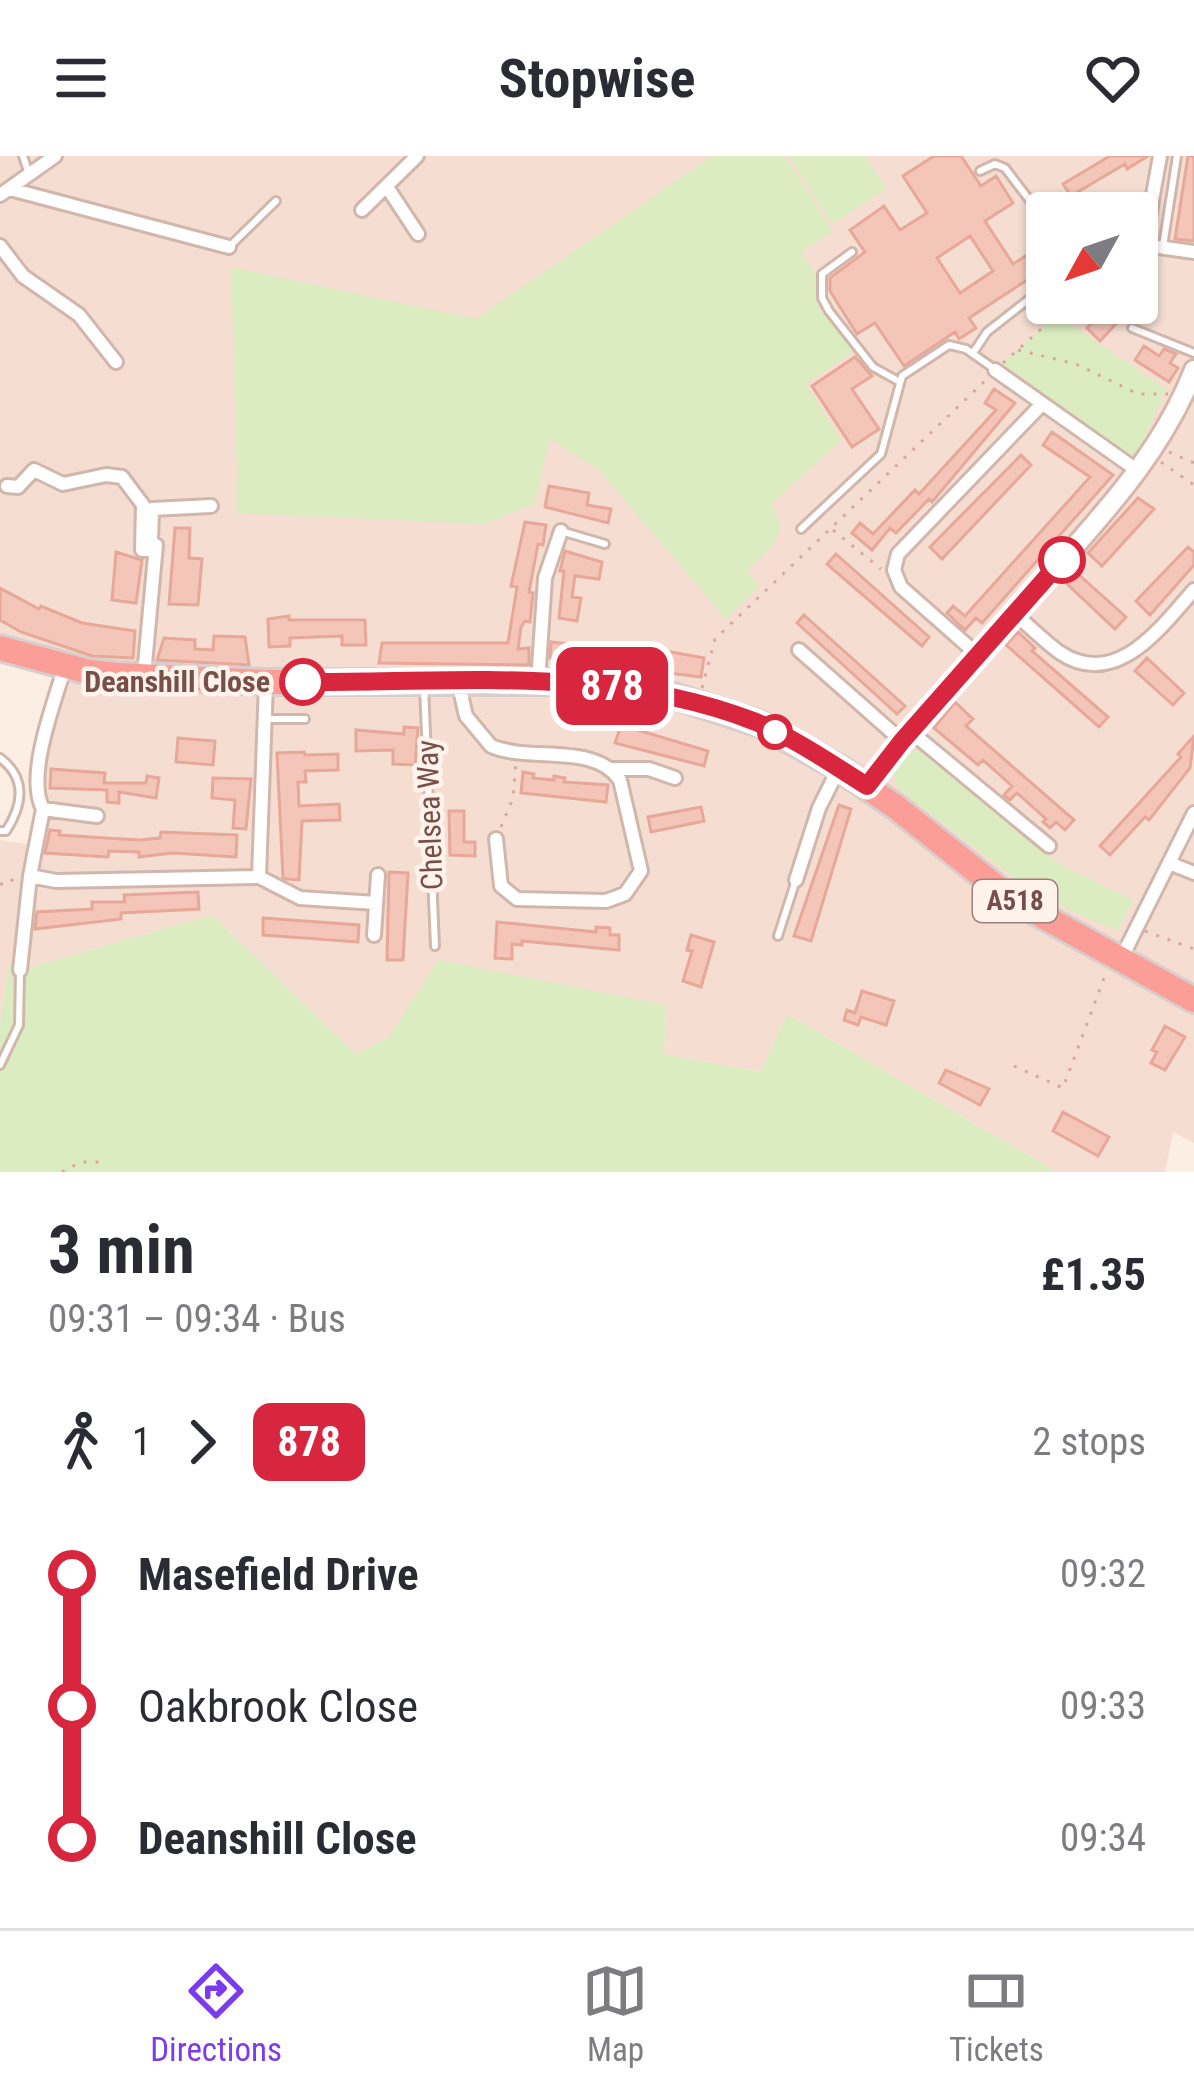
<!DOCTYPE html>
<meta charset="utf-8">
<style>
body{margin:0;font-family:"Roboto Condensed",sans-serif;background:#f7f7f7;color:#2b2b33;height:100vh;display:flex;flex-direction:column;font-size:45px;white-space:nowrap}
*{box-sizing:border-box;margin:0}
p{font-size:39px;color:#7c7c81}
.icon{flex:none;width:66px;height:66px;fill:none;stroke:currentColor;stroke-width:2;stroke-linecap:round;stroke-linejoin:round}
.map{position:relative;height:1016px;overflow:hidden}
.details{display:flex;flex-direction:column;background:#fff;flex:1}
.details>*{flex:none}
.badge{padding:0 24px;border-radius:18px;font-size:42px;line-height:78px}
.needle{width:78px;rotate:230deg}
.controls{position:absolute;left:1026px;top:36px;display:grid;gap:24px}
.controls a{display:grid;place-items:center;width:132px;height:132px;border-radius:12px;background:#fff;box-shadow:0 3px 9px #0004;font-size:60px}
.map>.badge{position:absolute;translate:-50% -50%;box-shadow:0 0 0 6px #fff}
.legs{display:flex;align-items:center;gap:18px;height:132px;padding:0 48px;font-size:39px}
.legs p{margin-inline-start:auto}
.overview{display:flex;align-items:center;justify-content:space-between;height:204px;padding:0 48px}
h1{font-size:66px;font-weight:700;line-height:90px}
ul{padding:0 48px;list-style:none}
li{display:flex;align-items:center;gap:42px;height:132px;font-size:45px}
li i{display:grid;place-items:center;width:18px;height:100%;margin:0 15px;background:currentColor}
li i::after{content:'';width:30px;height:30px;margin:-15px;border:9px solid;border-radius:50%;background:#fff}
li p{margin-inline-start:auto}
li:first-child i{background:linear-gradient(#0000 50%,currentColor 0)}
li:last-child i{background:linear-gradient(currentColor 50%,#0000 0)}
header{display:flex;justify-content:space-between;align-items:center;height:156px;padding:0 48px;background:#fff;font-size:54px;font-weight:700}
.dock{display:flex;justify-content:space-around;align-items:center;height:168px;border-top:3px solid #e1e1e2;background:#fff;font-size:33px;color:#7c7c81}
.dock a{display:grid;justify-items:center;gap:6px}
.dock .selected{color:#7c3aed}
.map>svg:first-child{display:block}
</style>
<header><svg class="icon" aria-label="menu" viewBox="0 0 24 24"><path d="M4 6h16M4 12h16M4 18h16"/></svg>Stopwise<svg class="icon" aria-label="heart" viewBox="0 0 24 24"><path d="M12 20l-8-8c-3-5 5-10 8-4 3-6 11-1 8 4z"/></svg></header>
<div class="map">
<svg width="1194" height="1016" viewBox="0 0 1194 1016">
<rect width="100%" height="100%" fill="#fdeee3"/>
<!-- residential -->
<path fill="#f5ded1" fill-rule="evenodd" d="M0,0h1194v987l-21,-11 -8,40h-108l-270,-158 -26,58 -97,-18 2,-49 -277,32 -33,17 -144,-139 -184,53 15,-201 28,-107 -71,-22zM1047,57h90v90h-90z
M0,684l33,5 -13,121h-11l-9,57z"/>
<!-- green -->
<path fill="#dbecc1" d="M712,0h73l48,75 -32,21 16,25 -3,11 41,62 -49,34 35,56 -70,64c21,31 -3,46 -25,67l14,14 -34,34 -127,-149 -50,-32 -14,65 -51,21 -246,-11 -7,-246 245,52z
M789,0h76l21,33 -54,35z
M1057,159l109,74 -30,69 -141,-88z
M918,593l16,9 124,105 75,37 -16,31 -80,-36 -139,-106 -6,-20 11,-14z
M212,759l144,139 33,-17 49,-77 228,45 -2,49 97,18 26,-58 270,158h-1057v-149l9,-58 19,3z"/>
<!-- building -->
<path fill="#f4c6ba" stroke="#e7a899" stroke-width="3" fill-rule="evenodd" d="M934,0h27l20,30 15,-10 17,27 -28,18 28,43 34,-22v25l-78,51 7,10 -17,11 -4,-7 -51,34 -29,-43 -18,11 -27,-43v-13l35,-26 -15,-22 34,-24 16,24 27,-17 -24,-37zM970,80l23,35 -33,22 -23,-35z
M1110,0h38l-21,13 -2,-5 -54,32 -8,-12z
M1188,0h6v85l-19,-2z
M1111,147h24l-35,38 -13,-13z
M1144,190l15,10 5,-7 12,5 -6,9 8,5 -9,14 -34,-22z
M855,201l17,19 -20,13 27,40 -27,18 -40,-61z
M994,233l21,14 -83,99 -3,-3 -33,34 -6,-5 -18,22 -20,-17 8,-10 13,11 42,-44 4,4 77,-84 -11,-7z
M1052,276l61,43 -131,148 -6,-5 -11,12 -18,-17 6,-7 12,10 125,-139 -47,-32z
M1021,299l10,10 -89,94 -12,-12z
M549,330l40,7 -2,12 24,4 -3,14 -63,-16z
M1138,342l16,11 -52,57 -14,-13z
M525,366l21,3 -3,20 -5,-1 -9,48 4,1 -3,29 -5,-1 -4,6 -3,22 11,-1v17l-150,-2 3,-20h126l9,-56 -6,-1z
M175,372h15l-1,30 13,1 -4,46 -29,-1z
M1188,391l6,5v13l-44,50 -14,-14z
M565,395l37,11 -3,17 -24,-3 -3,21 9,1 -4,23 -18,-3 5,-47h-4z
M116,396l26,8 -6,43 -24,-3z
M836,398l93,83 -7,9 -95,-82z
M1077,417l49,44 -11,12 -48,-45z
M0,432l39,21 2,-3 41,17 53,8 -2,27 -41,-2 -71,-24 -21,-12z
M804,459l101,91 -8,8 -100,-91z
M289,460v4h76l1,25h-24v-9l-52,2v8l-21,1 -1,-28z
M1018,476l17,16 -3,3 76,66 -9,10 -93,-82z
M214,480l31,1 4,28 -92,-5 7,-22 31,2v9l18,1z
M551,486l82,9 1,-6 70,13 -3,19 -151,-19z
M1147,502l37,35 -11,12 -38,-34z
M955,546l18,17 -7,7 108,94 -9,10 -9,-8 -6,6 -7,-6 3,-3 -29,-26 -7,7 -6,-5 8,-9 -29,-26 -5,5 -44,-37z
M621,569l87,26 -4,15 -89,-23z
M404,571l14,1 -3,37 -22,-1v-14l-37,1v-21l48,4z
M1194,580l-4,32 -41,52 -4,-3 -35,38 -10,-9 81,-89 -3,-3z
M178,582l37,3 -2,24 -37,-3z
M304,596l1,3 33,-1v16l-33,1 1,11h-8l1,24 40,-2 1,16 -38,1 -3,59 -12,-1 -4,-1 -6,-125z
M51,613l54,4 -1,10h42l1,-7 12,2 -3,20 -37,-6v11l-12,-1v-12l-57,-2z
M523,616l11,2 -1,4 21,2v-4l11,2 -1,4 44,3 -2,17 -85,-9z
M213,622l38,1 -5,50 -13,-1 2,-28 -23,-2z
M839,649l12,4 -40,132 -17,-5z
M701,651l3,14 -53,11 -3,-15z
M449,655h15v31h11v14l-25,-1z
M50,674l10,1 -1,4 80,5 21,-2 1,-6 76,3 -1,22 -64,-4 -33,4v-5l-30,-1 -1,6 -63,-4z
M389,716l19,1 -5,87h-16z
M198,736l1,17 -78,4v6l-86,10 2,-17 55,-3v-7h33l-1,-7z
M263,762l96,7 -1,17 -95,-7z
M497,766l99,10v-5l14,1v7h9v15l-97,-9v4l-10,-1v15l-17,-1z
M691,779l23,7 -13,45 -18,-6 9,-30 -5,-1z
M862,835l32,10 -8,24 -25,-8 -3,8 -14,-5 3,-10 8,3z
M1165,870l20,11 -20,33 -14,-7 6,-11 -5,-2z
M946,914l43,19 -9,16 -41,-22z
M1063,956l46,25 -11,19 -45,-25z"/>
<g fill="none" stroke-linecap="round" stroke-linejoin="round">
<!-- lane casing -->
<g stroke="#d1b6ac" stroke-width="12">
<path id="lane" d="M23,0l5,15
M980,15l15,-7 10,4 42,55
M1163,90l14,-90
M229,91l47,-46
M852,96l-30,22v24l7,13 44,56 27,15
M1132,172l62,25
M973,197l14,-21 60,-47
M801,373l80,-75 21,-78 47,-31 17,4 27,19
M561,375l44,13
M424,530l11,260
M265,563h40
M0,602c27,20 23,47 6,73h-6
M778,780l18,-56
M0,909l19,-40 1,-52"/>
</g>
<!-- street casing -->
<g stroke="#d1b6ac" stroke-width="18">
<path id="street" d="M387,31l31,47
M10,33l219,58
M0,39l55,-39
M362,54l55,-54
M1144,89l16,-89
M0,90l23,30 56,39 37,47
M1137,94l7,-5 50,7
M1072,157l10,-10
M995,214l143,101
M7,330l11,1 16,-17 29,14 43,-9 16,2 21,28 -1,45h13
M1015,458c14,12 29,27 44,38 57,39 102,-25 135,-62
M799,494l103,91
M978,499l-77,-68 -7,-17 4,-16 144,-150
M65,510c-10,35 -40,110 -22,143l54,7
M144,519l12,-130 -5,-2 1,-34 59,-3
M458,525l8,35 25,30c39,17 103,-4 129,34l21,91 -16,23 -19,7 -89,-2 -16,-13 -5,-47
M538,526l7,-104 16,-47
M910,575l139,115
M613,613h36l26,9
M1169,707l25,10
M30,720l26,5 203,-4 7,-195
M259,721l41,21 76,5
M796,724l23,-72 20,-40
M374,779l4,-60
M1121,803l73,-146
M20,814l10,-94 13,-67"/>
</g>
<!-- secondary casing -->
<g stroke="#d8b6ab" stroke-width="24">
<path id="secondary" d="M867,630c57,-72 119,-140 180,-208 57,-65 115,-126 147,-208"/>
</g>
<!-- highway casing -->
<g stroke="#d9cecc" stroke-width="30">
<path id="highway" d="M0,492l89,24 28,3 149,7h311l94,13 89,29 79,44 57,39 114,91 184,102"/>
</g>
<!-- path -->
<path stroke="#d9a89d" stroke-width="3" stroke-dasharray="3 9" stroke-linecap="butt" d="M1018,194l58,14 62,30h30
M1003,207l56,-50
M1169,296l25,11
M1161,306l33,23
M833,374l48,39
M702,532l13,-49 273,-261
M501,671l12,-29 3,-36
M0,728h8l10,-10
M1145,775l49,18
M1014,910l49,22 44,-118
M62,1016l19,-10h22"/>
<!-- lane -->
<use href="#lane" stroke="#fff" stroke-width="6"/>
<!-- street -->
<use href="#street" stroke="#fff" stroke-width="12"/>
<!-- secondary -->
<use href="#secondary" stroke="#fff" stroke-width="18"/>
<!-- highway -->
<use href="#highway" stroke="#fa9e97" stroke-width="24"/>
</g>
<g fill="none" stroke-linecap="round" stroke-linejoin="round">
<!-- line-1 casing -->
<g stroke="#fff" stroke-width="27">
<path id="line-1" d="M303,526c152,1 308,-17 453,40 38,16 76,42 111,64l35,-45 160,-181"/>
</g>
<!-- line-1 -->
<use href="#line-1" stroke="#d7263d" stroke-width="18"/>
</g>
<!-- markers -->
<g fill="#fff" stroke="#d7263d" stroke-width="6">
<circle cx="1062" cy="404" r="21"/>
<circle cx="303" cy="526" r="21"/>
<circle cx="775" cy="576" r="15"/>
</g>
<g text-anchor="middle" stroke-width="9" stroke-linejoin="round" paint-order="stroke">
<!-- shield labels -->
<rect fill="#fff3eb" stroke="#a08079" stroke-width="3" x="973" y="724" width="84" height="42" rx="9"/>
<g font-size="27" font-weight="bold" fill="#774f48">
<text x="1015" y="754">A518</text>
</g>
<!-- stop labels -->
<g font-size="30" font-weight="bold" fill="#774f48" stroke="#fff3eb" text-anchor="end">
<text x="270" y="536">Deanshill Close</text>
</g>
<!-- street labels -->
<g font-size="30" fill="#774f48" stroke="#fff3eb">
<text transform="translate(430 659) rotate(-92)" y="10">Chelsea Way</text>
</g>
</g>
</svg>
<div class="controls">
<a><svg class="needle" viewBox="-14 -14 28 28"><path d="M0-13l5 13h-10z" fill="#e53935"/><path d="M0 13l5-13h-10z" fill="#7c7c81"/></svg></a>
</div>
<b class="badge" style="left:612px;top:530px;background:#d7263d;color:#fff">878</b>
</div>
<section class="details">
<div class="overview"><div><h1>3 min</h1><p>09:31 – 09:34 · Bus</p></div><b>£1.35</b></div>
<div class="legs"><svg class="icon" aria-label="walk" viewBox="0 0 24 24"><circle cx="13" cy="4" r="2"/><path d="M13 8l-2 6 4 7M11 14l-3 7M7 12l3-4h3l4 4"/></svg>1<svg class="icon" aria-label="forward" viewBox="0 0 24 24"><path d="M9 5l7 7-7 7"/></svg><b class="badge" style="background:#d7263d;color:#fff">878</b><p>2 stops</p></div>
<ul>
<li><i style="color:#d7263d"></i><b>Masefield Drive</b><p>09:32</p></li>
<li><i style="color:#d7263d"></i><span>Oakbrook Close</span><p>09:33</p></li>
<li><i style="color:#d7263d"></i><b>Deanshill Close</b><p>09:34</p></li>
</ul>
</section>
<nav class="dock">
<a class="selected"><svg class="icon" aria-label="directions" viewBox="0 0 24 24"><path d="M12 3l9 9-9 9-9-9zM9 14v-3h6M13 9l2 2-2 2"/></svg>Directions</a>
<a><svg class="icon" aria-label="map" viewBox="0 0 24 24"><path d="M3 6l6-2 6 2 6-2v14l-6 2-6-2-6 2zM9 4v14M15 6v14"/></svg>Map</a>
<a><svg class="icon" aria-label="tickets" viewBox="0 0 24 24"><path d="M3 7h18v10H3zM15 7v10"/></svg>Tickets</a>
</nav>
